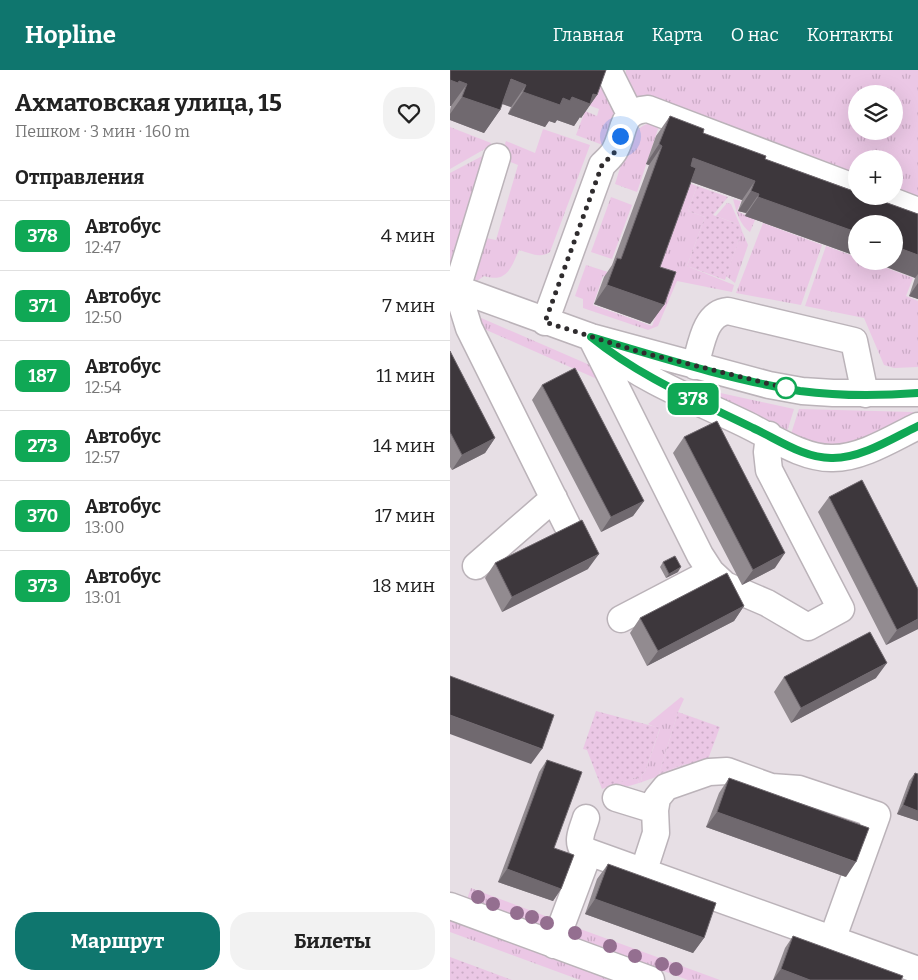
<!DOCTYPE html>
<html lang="ru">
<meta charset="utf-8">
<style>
body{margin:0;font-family:Bitter,serif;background:#f2f2f2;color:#222;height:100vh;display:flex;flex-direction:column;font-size:19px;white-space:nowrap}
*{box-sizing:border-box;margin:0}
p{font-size:16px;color:#767676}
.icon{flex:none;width:28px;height:28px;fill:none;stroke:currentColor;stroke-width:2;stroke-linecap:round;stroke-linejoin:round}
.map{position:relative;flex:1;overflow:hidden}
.side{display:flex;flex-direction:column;background:#fff;width:450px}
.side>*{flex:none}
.badge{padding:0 10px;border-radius:8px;font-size:18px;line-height:32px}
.buttons{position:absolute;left:398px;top:15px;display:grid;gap:10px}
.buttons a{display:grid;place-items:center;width:55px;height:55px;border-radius:50%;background:#fff;box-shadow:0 5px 20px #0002;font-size:25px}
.you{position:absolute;width:25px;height:25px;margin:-12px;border:4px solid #fff;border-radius:50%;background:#1a73e8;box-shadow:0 0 0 8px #1a73e833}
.map>.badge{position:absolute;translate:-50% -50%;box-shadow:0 0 0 2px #fff}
h2{padding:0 15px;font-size:19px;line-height:45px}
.round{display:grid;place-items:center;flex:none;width:52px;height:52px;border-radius:20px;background:#f2f2f2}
.headline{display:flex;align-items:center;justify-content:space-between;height:85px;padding:0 15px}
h1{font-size:24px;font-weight:700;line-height:38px}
.button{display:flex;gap:10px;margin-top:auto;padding:10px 15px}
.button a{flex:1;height:58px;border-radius:20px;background:#0f766e;color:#fff;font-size:20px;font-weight:700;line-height:58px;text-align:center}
.button a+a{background:#f2f2f2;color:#222}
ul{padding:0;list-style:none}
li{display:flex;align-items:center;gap:15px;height:70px;padding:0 15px;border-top:1px solid #e0e0e0}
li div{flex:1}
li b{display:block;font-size:19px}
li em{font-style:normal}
li .badge{min-width:55px;font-weight:700;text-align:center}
header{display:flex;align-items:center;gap:30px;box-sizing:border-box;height:70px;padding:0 25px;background:#0f766e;color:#fff}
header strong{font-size:24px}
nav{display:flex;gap:28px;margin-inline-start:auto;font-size:18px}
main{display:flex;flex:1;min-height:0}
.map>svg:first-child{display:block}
</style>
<header>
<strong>Hopline</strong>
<nav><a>Главная</a><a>Карта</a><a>О нас</a><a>Контакты</a></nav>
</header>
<main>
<section class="side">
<div class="headline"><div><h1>Ахматовская улица, 15</h1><p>Пешком · 3 мин · 160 m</p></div><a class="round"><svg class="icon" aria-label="heart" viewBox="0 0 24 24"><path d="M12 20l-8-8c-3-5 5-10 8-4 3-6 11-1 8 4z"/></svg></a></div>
<h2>Отправления</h2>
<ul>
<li><span class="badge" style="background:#10a855;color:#fff">378</span><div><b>Автобус</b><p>12:47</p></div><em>4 мин</em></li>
<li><span class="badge" style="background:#10a855;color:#fff">371</span><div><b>Автобус</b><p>12:50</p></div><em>7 мин</em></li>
<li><span class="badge" style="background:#10a855;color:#fff">187</span><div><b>Автобус</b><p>12:54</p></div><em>11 мин</em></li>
<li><span class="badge" style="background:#10a855;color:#fff">273</span><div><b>Автобус</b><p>12:57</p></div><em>14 мин</em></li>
<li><span class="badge" style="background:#10a855;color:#fff">370</span><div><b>Автобус</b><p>13:00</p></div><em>17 мин</em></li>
<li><span class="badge" style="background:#10a855;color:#fff">373</span><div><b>Автобус</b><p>13:01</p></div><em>18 мин</em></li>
</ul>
<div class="button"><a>Маршрут</a><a>Билеты</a></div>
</section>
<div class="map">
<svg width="468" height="910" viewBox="0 0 468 910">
<defs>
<pattern id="grass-tufts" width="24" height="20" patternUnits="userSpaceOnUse" patternTransform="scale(1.25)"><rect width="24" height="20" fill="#ebc7e5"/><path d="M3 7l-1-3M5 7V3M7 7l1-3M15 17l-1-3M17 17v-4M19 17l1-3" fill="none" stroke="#caabc5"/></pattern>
<pattern id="park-dots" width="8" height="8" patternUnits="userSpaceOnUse" patternTransform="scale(1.25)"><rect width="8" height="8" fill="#ebc7e5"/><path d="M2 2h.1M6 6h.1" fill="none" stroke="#caabc5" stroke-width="1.8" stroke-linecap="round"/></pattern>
</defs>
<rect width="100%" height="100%" fill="#e7dfe5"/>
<!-- grass -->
<path fill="url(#grass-tufts)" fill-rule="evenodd" d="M176,0h292v134l-24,-9v-36h-38v21l-227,-87 -4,-12zM406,24h38v37h-38z
M149,5l21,39 -12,33 -32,-12 9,-24 12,5 2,-7 -11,-4z
M201,53l8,3 -22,66 -22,-8c7,-19 13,-58 36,-61z
M0,57l41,16 -1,3 -40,23z
M93,59l47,16 -40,107c-10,7 -20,1 -31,-2 -8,18 -12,33 -35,26l-7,5 -4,-3 13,-40 10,2 22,-75 -18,-7 6,-17 29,12z
M38,83l-38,116v-96z
M231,110l16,6 -9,25 17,6 -18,49 47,19 -2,7 -55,-11 -19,45 -10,4 -65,-22v-9l-8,-3 11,-31 22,7 -2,5 -3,-1 -10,29 59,21 13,-35 -16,-6z
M161,127l21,8 -20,54 -21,-7z
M283,129l8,2 -4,10 18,9 -5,12c-10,-6 -14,-22 -17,-33z
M277,133l4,1 9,21 -24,-9z
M313,153l59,22 -21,60 -65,-12z
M292,161l6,14 -13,38 -9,-7z
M376,176l30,11v4h12l45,17 -7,18 12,5v66l-24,1 -10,-3 -20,-47 -59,-12z
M22,244l120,52 14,17 -131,-58z
M266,322l78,17 -8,26 -73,-37z
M349,339l114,3 3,2 -67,34 -28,-1 -31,-10z
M231,627l3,2 -6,13 -19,62 24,-9 1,2 -42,15 -1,-6 4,-4 15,-43 -12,-5z
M187,707l2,6 -23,7 -2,-6z
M21,818l85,32 -4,10 -85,-31z
M0,850l164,60h-34l-130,-48z
M122,856l148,54h-32l-120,-44z"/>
<!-- park -->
<path fill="url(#park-dots)" d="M247,116l31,11 -15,18 27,10 2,6 -17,49 -38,-14 18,-49 -17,-6z
M146,641l64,17 -15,44 -4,4 1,6 -3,1 -2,-6 -22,7 1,6 -5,2 -2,-6 -7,3 -15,-39 -4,-1z
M228,642l42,15 -13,35 -25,3 -23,9z
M0,887l62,23h-62z"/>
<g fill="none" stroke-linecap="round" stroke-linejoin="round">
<!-- minor casing -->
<g stroke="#bbb3b9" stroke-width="29">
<path id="minor" d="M158,0l22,44
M47,87l-40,132 12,39 98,197
M429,126l39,15
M0,216l141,51 178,48 33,6 31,2h85
M95,252l57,-157c4,-4 10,-9 13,-15 11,-20 4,-39 33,-41l208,79
M141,267l109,218 11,17 -90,47
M155,279c41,33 93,52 140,75 27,13 58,35 88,34 29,0 60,-20 85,-32
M245,296c6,-19 9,-53 33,-55l126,30 11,53
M26,496l78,-68
M261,502l14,13 42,18 41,24 33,-18 -72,-139 -2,-18 2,-17
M166,728l39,12
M136,748c-3,11 -10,22 -3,32l335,120
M194,800l12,-37 -1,-23 2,-12 9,-11 43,-15 18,-1 44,16 28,2 78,26 -45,125
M0,836l201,74
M104,875l35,-93"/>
</g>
<!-- minor -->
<use href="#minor" stroke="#fff" stroke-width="26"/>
</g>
<!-- trees -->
<g fill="#946f90">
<circle cx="28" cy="827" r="7"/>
<circle cx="43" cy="834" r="7"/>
<circle cx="67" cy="843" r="7"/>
<circle cx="82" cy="847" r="7"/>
<circle cx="97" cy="853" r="7"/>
<circle cx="125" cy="863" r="7"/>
<circle cx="160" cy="876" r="7"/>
<circle cx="185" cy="886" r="7"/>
<circle cx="212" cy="894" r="7"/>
<circle cx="226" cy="899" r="7"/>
</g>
<!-- wall -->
<path fill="#928b90" d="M0,0l147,25 -16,23 -1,-1 -6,9 -17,-6 -2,3 -6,-2 -4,6 -37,-13 3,-7 -9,-3 -2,6 -16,23 -34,-13v-10l1,-4h-1z
M220,46l33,17 62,26 153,55v85l-9,-3 6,-18 -59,-54v32l-111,-40 1,-3 -8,-2 4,-11 -51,-18 -31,85 4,38 -14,19 -56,-20 10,-27 8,-12 37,-100 -3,-1 10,-28z
M0,281l45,87 -10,15 -33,17 -2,-3z
M92,315l102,116 -11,15 -32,16 -69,-132z
M234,367l91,131 -33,17 -69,-132z
M379,427l89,132 -32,16 -68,-133z
M213,492l15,10 -12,6 -6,-11z
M45,493l93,6 -86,43 -17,-34z
M294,536l-10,15 -87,45 -17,-33 10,-15z
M334,607l92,1 -85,45 -17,-31z
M97,690l7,88 7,41 -8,12 -55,-19 41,-110z
M465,703l3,1v47l-21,-7 12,-33z
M279,708l117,99 -140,-50 13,-34z
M158,794l96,74 -11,15 -108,-39 12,-35z
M343,866l108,44h-128l12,-32z"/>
<!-- shaded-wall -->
<path fill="#70696f" d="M61,9l15,6 -15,22 -16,-6z
M0,10l9,1 8,3 -16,22h-1z
M73,22l40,6 30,-4 4,1 -16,23 -1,-1 -6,9 -17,-6 -2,3 -6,-2 -4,6 -37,-13z
M12,27l38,13 -16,23 -34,-13v-6z
M209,74l3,2 -13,19 -3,-1z
M243,88l62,23 -13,19 -62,-22z
M301,121l8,3 -13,19 -8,-2z
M308,127l98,35v24l-111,-40z
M444,176l24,9v19l-3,4 -45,-17h24z
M468,213v16l-9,-3z
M157,215l57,20 -14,19 -56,-20z
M45,368l-10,15 -33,17 10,-15z
M194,431l-11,15 -32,16 10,-15z
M335,483l-10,15 -33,17 11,-15z
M149,484l-11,15 -86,43 10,-15z
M231,497l-3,5 -12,6 3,-4z
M294,536l-10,15 -87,45 11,-15z
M468,549v10l-32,16 11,-15z
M437,593l-11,15 -85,45 10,-15z
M0,645l92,34 -11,15 -81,-30z
M453,735l15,6v10l-21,-7z
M267,742l139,50 -10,15 -140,-50z
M57,799l54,20 -8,12 -55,-19z
M145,829l109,39 -11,15 -108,-39z
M331,899l29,11h-37z"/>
<!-- building -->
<path fill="#3d373c" stroke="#70696f" d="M0,0h156l-9,25 -4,-1 -3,10 -18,-7 -2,4 -7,-3 -3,7 -37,-13 3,-7 -15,-6 -11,31 -38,-13 5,-13 -8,-3 -1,2 -8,-3z
M220,46l34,13 -1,4 63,23 -1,3 91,33v4h12l50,18v41l-24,-9v-22h-38v8l-98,-35 1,-3 -8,-3 4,-10 -62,-23 -2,8 5,2 -36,99 16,5 -12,33 -57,-20 10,-27 4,1 4,-11 37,-102 -3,-2z
M0,281l45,87 -33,17 -12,-23z
M125,298l69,133 -33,16 -69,-132z
M267,351l68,132 -32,17 -69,-133z
M412,410l56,109v30l-21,11 -68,-133z
M132,450l17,34 -87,43 -17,-34z
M225,486l6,11 -12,7 -6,-12z
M277,503l17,33 -86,45 -18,-33z
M420,562l17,31 -86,45 -17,-31z
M0,606l104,39 -12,34 -92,-34z
M97,690l35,12 -28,76 20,7 -13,34 -54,-20z
M465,703l3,1v37l-15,-6z
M279,708l140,50 -13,34 -139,-50z
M158,794l108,39 -12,35 -109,-39z
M343,866l110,40 -2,4h-91l-29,-11z"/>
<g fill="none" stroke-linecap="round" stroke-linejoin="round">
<!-- line casing -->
<g stroke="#fff" stroke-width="11">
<path id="line" d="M468,323c-38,3 -80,3 -118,-2 -69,-11 -141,-34 -209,-54 49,40 105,63 162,91 24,11 52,31 80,30 29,0 60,-20 85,-32"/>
</g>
<!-- line -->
<use href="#line" stroke="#10a855" stroke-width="8"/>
<!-- walk -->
<path stroke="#2f2c2e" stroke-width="5" stroke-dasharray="0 9" d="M170,66l-5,16 -13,13 -57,157 95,30 146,36"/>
</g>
<!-- markers -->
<circle fill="#fff" stroke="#10a855" stroke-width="2.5" cx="336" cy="318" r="10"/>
</svg>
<div class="buttons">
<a><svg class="icon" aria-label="layers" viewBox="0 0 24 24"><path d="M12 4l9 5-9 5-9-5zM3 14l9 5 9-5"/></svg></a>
<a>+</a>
<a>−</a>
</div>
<div class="you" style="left:170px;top:66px"></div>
<b class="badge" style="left:243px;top:329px;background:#10a855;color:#fff">378</b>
</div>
</main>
